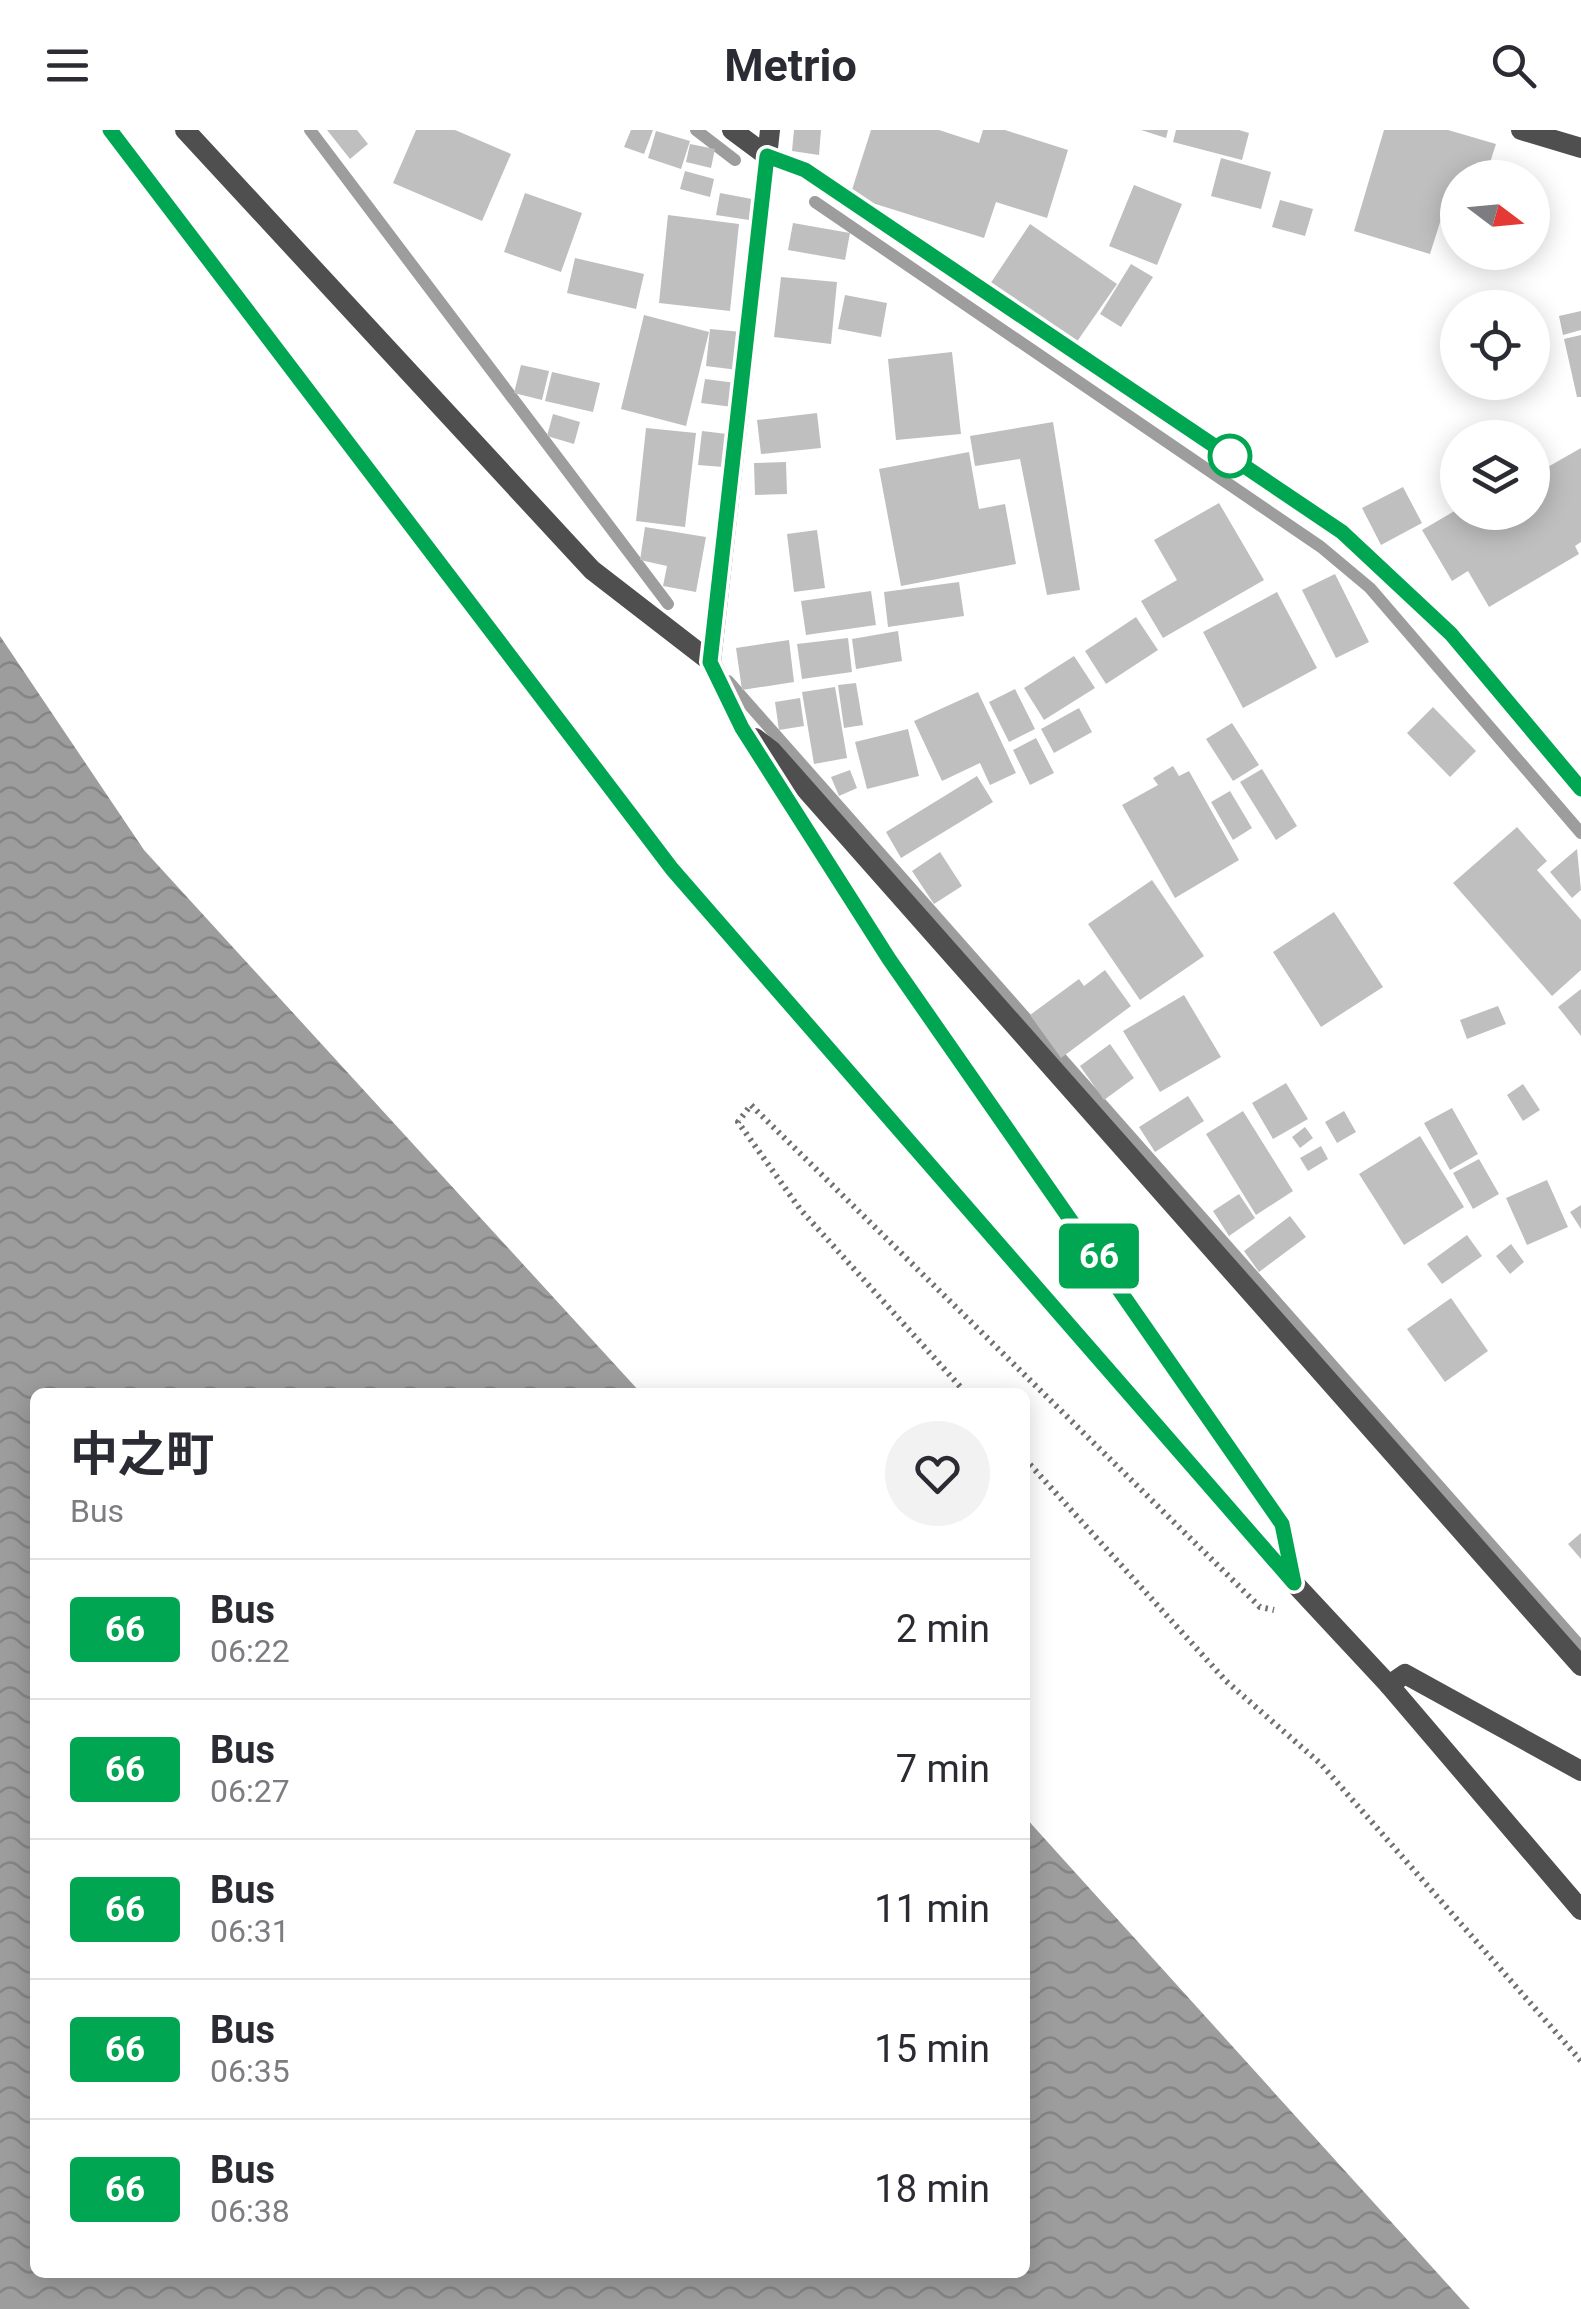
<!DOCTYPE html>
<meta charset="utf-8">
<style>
body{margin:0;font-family:Roboto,"Noto Sans JP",sans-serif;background:#f2f2f3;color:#2b2b33;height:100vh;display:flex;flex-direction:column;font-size:38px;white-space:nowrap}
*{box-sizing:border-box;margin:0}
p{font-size:32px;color:#7c7c81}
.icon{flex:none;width:55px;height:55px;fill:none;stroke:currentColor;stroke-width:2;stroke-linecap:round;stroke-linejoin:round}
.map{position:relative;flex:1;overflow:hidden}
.drawer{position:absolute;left:30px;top:1258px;width:1000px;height:890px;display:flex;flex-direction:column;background:#fff;border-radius:15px;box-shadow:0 5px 25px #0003}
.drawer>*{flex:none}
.badge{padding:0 20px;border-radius:8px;font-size:35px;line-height:65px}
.needle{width:65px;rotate:106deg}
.controls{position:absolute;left:1440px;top:30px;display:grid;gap:20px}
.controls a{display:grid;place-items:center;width:110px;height:110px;border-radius:50%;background:#fff;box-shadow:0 5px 25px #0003;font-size:50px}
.map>.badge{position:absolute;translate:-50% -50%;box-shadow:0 0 0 5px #fff}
.round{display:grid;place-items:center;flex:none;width:105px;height:105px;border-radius:52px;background:#f2f2f3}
.head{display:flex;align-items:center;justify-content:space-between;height:170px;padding:0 40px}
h1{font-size:48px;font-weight:700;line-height:75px}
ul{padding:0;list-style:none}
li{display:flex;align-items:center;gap:30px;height:140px;padding:0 40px;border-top:2px solid #e1e1e2}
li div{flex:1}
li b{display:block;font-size:38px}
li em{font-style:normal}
li .badge{min-width:110px;font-weight:700;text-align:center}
header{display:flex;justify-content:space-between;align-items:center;height:130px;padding:0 40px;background:#fff;font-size:45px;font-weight:700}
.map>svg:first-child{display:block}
</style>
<header><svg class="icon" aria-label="menu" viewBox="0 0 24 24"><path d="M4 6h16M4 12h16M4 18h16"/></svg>Metrio<svg class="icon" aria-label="search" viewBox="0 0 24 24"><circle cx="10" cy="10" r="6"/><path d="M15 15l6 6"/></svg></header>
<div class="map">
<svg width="1581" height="2179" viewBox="0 0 1581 2179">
<defs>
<pattern id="water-waves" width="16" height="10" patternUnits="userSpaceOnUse" patternTransform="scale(2.5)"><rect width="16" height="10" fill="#9d9d9d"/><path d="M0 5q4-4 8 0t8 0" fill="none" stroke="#858585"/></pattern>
</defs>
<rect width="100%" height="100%" fill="#fff"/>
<!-- water -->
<path fill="url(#water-waves)" d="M0,506l144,214 496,542h-605v880h990v-455l445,492h-1470z"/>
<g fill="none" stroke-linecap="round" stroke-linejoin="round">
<!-- stream -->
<path stroke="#9d9d9d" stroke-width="12" d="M310,0l358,474
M696,0l39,30
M815,72l506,345 49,41 211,245
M728,551l853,966"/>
</g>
<!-- building -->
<path fill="#bfbfbf" d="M327,0h30l11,14 -18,15z
M416,0h39l56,24 -29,67 -89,-38z
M631,0h22l-9,24 -20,-7z
M794,0h27l-2,25 -27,-4z
M871,0h68l40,13 4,-13h22l63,20 -21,68 -51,-16 -12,36 -134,-42z
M1141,0h27l-2,8z
M1176,0h63l10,3 -7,27 -69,-18z
M1384,0h64l48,14 -11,34h-27v43l-16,-5 -12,38 -76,-23z
M656,1l34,10 -9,28 -33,-11z
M690,14l25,5 -4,19 -25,-6z
M1221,28l50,14 -10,37 -50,-13z
M685,41l29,8 -4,18 -30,-8z
M1134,55l48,19 -25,61 -48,-19z
M525,63l57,20 -21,59 -57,-20z
M720,63l32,6 -3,21 -33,-5z
M1280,70l33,9 -8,27 -33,-9z
M668,85l71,9 -9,87 -71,-8z
M793,93l57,10 -5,27 -57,-10z
M1030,94l87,60 -41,59 -86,-59z
M575,128l69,16 -8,35 -69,-16z
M1131,134l22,13 -32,50 -21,-13z
M781,147l56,5 -6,62 -57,-7z
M845,165l42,8 -6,34 -43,-8z
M1581,181v19l-18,5 -4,-19z
M644,185l65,17 -23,94 -65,-17z
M710,199l32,3 -4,38 -32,-4z
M1581,205v62h-4l-13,-58z
M952,222l9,82 -65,6 -8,-81z
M521,235l28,6 -7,29 -28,-7z
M552,242l48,11 -7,29 -48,-11z
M705,249l31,4 -3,24 -32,-4z
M817,283l4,35 -60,6 -4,-34z
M553,284l27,8 -6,22 -27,-8z
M1053,292l27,168 -33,5 -27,-136 -45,7 -5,-30z
M646,298l50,5 -11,94 -49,-6z
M702,301l25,3 -4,33 -25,-2z
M1581,318v94l-6,4 4,8 -90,53 -21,-36 -16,10 -30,-51 36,-21v3h74v-36z
M969,322l10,57 26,-5 11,60 -115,22 -22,-117z
M786,332l1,32 -32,1 -1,-32z
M1403,357l19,36 -41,22 -19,-37z
M1219,373l45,77 -101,58 -22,-37 36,-21 -23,-40z
M645,397l61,10 -10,55 -33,-6 4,-20 -27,-6z
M817,400l8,58 -31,4 -7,-58z
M1335,444l34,68 -33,16 -34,-68z
M959,452l5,34 -76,11 -4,-35z
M871,461l5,34 -70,10 -5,-34z
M1277,462l40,76 -74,40 -40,-76z
M1136,487l22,33 -52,34 -21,-33z
M898,501l4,30 -46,8 -4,-30z
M848,508l4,34 -50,7 -5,-35z
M789,510l5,42 -52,8 -6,-42z
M1074,526l21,32 -51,32 -20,-32z
M856,553l7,42 -19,3 -6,-43z
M835,557l12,71 -33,6 -12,-72z
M1015,559l20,40 -26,13 -20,-40z
M978,562l38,81 -26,12 -10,-22 -38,18 -28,-60z
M800,568l4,28 -25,4 -4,-28z
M1433,577l43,44 -26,26 -43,-44z
M1079,578l13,24 -38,21 -13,-24z
M1232,593l27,42 -26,16 -27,-42z
M908,599l11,47 -52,13 -12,-47z
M1036,608l18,35 -24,12 -17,-35z
M1173,636l6,10 10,-5 50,89 -64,38 -53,-93 36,-20 -5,-7z
M1262,639l35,57 -21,14 -36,-58z
M850,640l7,18 -18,8 -8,-19z
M977,646l16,26 -92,56 -15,-26z
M1230,661l22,37 -19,12 -22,-38z
M1517,697l30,34 -10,9 44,50v50l-29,26 -99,-113z
M1577,719l4,41 -9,8 -22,-26z
M940,722l22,34 -28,18 -22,-33z
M1152,750l52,76 -64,44 -52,-76z
M1334,782l49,75 -62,40 -48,-75z
M1105,840l26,36 -70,52 -31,-43 49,-36 5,7z
M1581,859v47l-23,-29z
M1184,865l37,62 -61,35 -37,-61z
M1498,876l8,18 -39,15 -7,-19z
M1110,914l24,34 -30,22 -24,-34z
M1286,953l22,36 -35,20 -21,-36z
M1523,954l17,26 -17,11 -16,-26z
M1188,966l16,25 -49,31 -16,-25z
M1452,978l26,46 -28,16 -26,-47z
M1243,981l50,80 -37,24 -50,-81z
M1344,981l12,21 -19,11 -12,-21z
M1305,997l8,11 -13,10 -8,-11z
M1420,1006l44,71 -60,38 -45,-71z
M1321,1016l7,13 -20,12 -8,-13z
M1479,1029l20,35 -26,15 -20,-36z
M1547,1050l21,47 -41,18 -21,-47z
M1239,1064l16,24 -26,18 -16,-25z
M1581,1075v24l-11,-17z
M1290,1086l16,21 -47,35 -15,-21z
M1467,1105l15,21 -40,28 -15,-20z
M1511,1114l13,18 -14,12 -14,-18z
M1451,1168l37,53 -43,31 -38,-53z
M1581,1403v26l-13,-15z"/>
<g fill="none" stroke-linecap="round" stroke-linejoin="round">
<!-- path -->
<path stroke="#717171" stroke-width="6" stroke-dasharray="2.5 5" stroke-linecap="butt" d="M965,1262l-165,-183 -62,-87 13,-17 509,502 14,3
M1025,1329l201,222 95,83 260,297"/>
<!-- minor -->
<path stroke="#4f4f4f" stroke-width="20" d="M185,0l407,440 119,92 30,65 148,232 393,565 12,59
M732,0l35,26 38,14 537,362 109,102 130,155
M1521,0l60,18
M711,532l59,-532
M755,608l17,13 809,915
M1389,1555l16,-11 176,97"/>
<!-- tertiary -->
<path stroke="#4f4f4f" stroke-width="20" d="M110,0l562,739 622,714 95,102 192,225"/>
</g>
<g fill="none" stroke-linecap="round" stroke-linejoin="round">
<!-- line casing -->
<g stroke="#fff" stroke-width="22">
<path id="line" d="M110,0l562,739 622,714 -12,-59 -393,-565 -147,-231 -32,-66 57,-506 38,14 537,362 109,102 130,155"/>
</g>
<!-- line -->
<use href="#line" stroke="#00a651" stroke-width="15"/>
</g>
<!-- markers -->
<circle fill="#fff" stroke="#00a651" stroke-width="5" cx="1230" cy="326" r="20"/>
</svg>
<div class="controls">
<a><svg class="needle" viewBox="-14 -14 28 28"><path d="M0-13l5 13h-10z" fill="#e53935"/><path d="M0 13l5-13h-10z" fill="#7c7c81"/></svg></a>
<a><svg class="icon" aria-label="locate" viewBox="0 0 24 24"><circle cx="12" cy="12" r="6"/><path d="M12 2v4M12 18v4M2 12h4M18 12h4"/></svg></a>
<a><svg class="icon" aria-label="layers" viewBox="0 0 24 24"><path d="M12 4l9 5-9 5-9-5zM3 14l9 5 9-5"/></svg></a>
</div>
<b class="badge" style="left:1099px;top:1126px;background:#00a651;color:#fff">66</b>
<section class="drawer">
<div class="head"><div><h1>中之町</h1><p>Bus</p></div><a class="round"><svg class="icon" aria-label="heart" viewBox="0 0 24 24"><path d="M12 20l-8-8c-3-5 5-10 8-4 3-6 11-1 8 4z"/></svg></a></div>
<ul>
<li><span class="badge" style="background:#00a651;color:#fff">66</span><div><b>Bus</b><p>06:22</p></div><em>2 min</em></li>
<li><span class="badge" style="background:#00a651;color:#fff">66</span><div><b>Bus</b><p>06:27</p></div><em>7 min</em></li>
<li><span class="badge" style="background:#00a651;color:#fff">66</span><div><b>Bus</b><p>06:31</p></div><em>11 min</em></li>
<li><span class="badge" style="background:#00a651;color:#fff">66</span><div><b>Bus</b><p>06:35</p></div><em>15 min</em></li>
<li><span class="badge" style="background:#00a651;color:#fff">66</span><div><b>Bus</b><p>06:38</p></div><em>18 min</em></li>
</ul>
</section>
</div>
